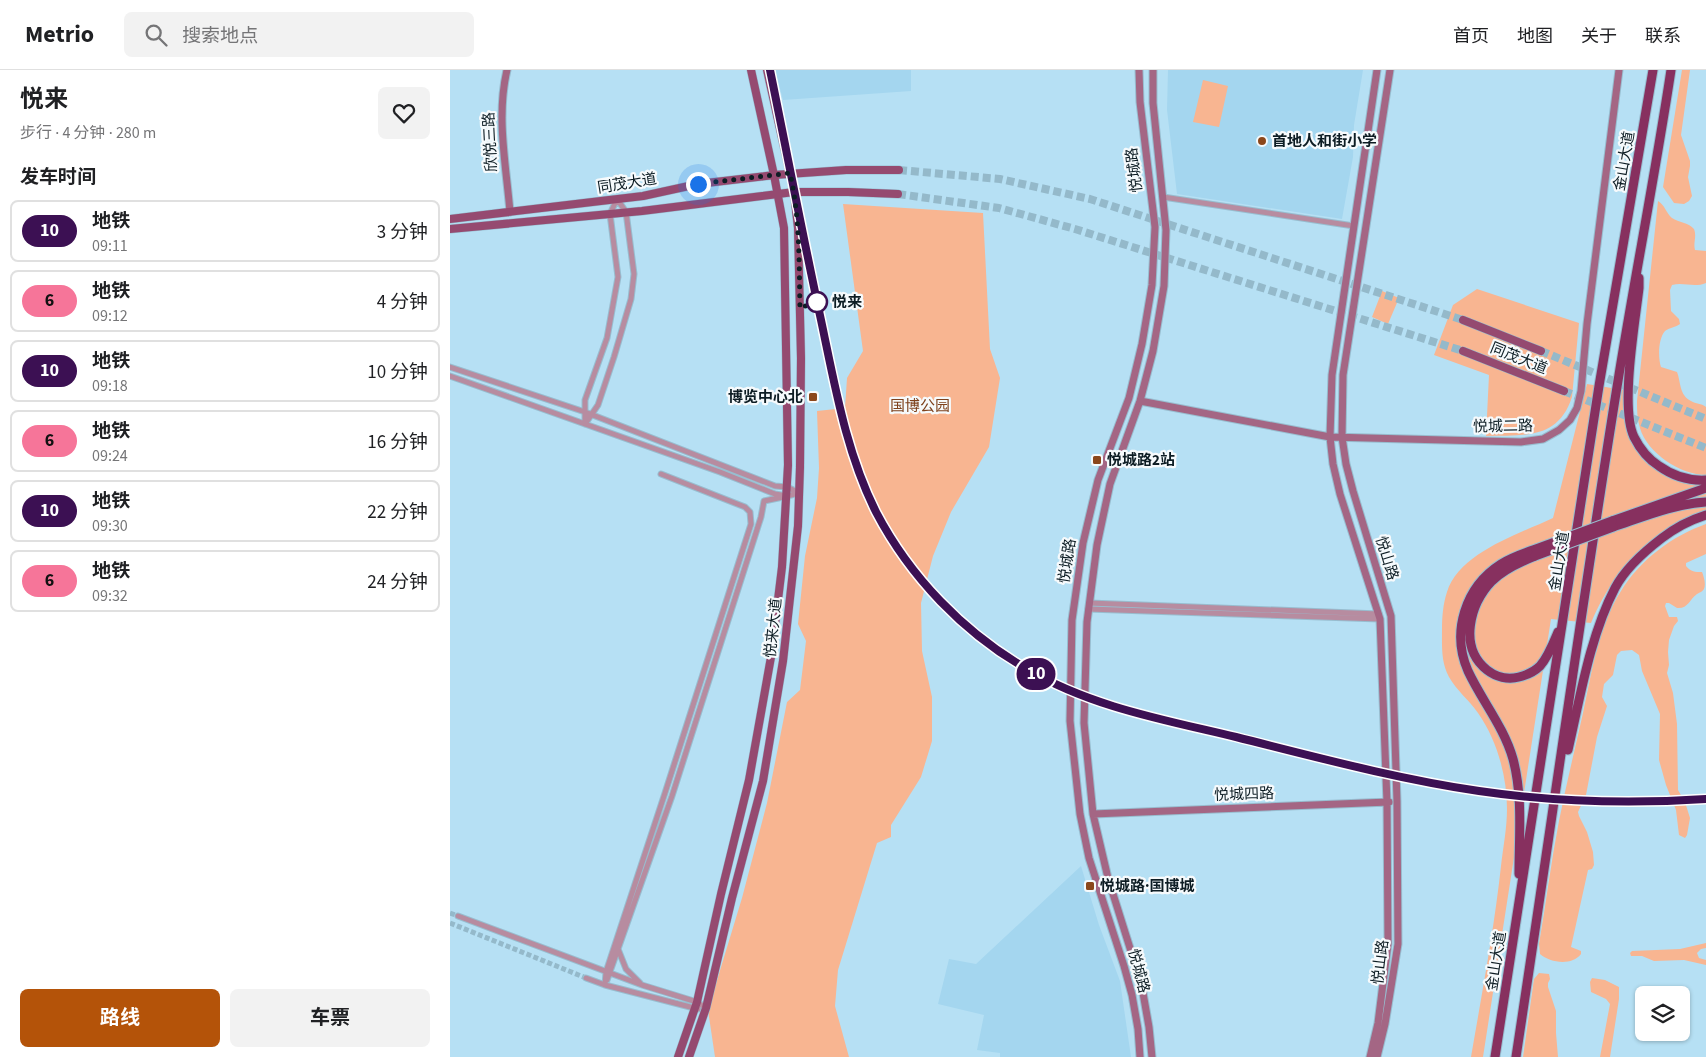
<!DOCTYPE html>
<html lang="zh">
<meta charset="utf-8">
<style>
body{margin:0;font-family:"Source Sans 3","Noto Sans SC",sans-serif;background:#f2f2f2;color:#202124;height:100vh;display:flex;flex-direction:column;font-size:19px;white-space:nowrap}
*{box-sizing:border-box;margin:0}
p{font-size:16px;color:#757577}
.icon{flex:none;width:28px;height:28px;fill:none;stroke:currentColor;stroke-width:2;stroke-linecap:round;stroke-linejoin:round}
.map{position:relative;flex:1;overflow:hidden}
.sheet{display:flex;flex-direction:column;background:#fff;width:450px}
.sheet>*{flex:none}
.badge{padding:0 10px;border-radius:16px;font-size:18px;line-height:32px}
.fabs{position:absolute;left:1185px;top:916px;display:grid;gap:10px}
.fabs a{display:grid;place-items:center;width:55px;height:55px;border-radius:8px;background:#fff;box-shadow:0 1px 4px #0004;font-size:25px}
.you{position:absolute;width:25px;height:25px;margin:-12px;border:4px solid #fff;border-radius:50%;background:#1a73e8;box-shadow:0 0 0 8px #1a73e833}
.map>.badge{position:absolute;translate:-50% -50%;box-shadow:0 0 0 2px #fff}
h2{padding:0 20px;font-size:19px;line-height:45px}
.round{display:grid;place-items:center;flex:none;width:52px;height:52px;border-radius:8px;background:#f2f2f2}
.overview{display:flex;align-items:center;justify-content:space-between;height:85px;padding:0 20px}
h1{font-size:24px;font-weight:700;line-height:38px}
.action{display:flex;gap:10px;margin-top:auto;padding:10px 20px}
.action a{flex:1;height:58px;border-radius:8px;background:#b45309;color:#fff;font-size:20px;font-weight:700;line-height:58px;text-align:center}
.action a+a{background:#f2f2f2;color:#202124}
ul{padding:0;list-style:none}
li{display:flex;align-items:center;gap:15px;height:62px;margin:0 10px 8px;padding:0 10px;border:2px solid #e0e0e0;border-radius:8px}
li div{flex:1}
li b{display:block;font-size:19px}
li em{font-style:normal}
li .badge{min-width:55px;font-weight:700;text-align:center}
header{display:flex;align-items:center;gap:30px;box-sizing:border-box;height:70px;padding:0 25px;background:#fff;border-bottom:1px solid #e0e0e0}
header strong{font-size:24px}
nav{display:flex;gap:28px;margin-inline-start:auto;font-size:18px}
.search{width:350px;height:45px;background:#f2f2f2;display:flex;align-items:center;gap:12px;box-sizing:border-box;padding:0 18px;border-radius:8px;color:#757577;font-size:19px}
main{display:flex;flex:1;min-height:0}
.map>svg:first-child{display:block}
</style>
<header>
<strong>Metrio</strong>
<div class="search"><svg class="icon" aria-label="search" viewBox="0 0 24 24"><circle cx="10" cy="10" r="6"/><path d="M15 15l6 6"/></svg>搜索地点</div>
<nav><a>首页</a><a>地图</a><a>关于</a><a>联系</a></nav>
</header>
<main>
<section class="sheet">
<div class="overview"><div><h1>悦来</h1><p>步行 · 4 分钟 · 280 m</p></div><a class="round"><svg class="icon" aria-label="heart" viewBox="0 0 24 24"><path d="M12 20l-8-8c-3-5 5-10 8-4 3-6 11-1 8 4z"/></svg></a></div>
<h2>发车时间</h2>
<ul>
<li><span class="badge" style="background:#3c1053;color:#fff">10</span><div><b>地铁</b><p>09:11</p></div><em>3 分钟</em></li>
<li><span class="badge" style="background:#f67599;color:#111">6</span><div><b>地铁</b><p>09:12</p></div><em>4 分钟</em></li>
<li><span class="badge" style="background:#3c1053;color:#fff">10</span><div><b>地铁</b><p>09:18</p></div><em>10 分钟</em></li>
<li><span class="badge" style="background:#f67599;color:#111">6</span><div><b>地铁</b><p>09:24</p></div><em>16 分钟</em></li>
<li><span class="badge" style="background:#3c1053;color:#fff">10</span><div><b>地铁</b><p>09:30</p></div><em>22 分钟</em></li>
<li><span class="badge" style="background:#f67599;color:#111">6</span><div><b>地铁</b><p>09:32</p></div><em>24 分钟</em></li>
</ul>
<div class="action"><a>路线</a><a>车票</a></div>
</section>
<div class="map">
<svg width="1256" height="987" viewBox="0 0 1256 987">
<rect width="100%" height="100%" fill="#b6e0f4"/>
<!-- built -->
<path fill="#a4d6ef" d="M325,0h136v21l-128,9z
M718,0h195l-9,55 -1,32 -11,62 -165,-25 -10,-84z
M631,796l18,59 21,56 11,76h-131v-4l-23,-3 7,-35 -46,-11 11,-45 27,5z"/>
<!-- green -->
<path fill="#f8b591" d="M1232,0h8l-9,65 9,26v5l-2,11 4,19 -3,5 -5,3 -10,-1 -11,-16z
M753,10l25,6 -9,41 -26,-5z
M1208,131c7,4 8,12 14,17 7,5 16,4 22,11 3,8 -1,13 1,21l11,1v32c-12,5 -22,-1 -34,2l-2,5 1,21 8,8 1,5c-4,3 -11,4 -15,7 -7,8 -7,27 -4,36l16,5c4,10 2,23 14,29 5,3 10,2 15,6v68c-25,0 -59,-22 -66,-47 -3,-9 -3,-18 -3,-27z
M393,134l140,9 7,136 10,29 -11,69 -38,65 -18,44 -12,47 1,48 10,46v44l-11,36 -30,48v12l-14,6 -39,127 -3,36 14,51h-134l-7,-47 34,-112 25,-95 20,-101 13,-12 6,-49 -8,-17 7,-68 12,-58 2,-30 -2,-57 28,-3 2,-30 16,-27z
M1027,219l102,34 -7,74c-14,43 -48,38 -86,39l3,-61 -55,-20 19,-50z
M932,221l17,7 -11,26 -16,-7z
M1137,314l37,6 3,35 37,49 32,11 10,-1v28c-17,7 -34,13 -48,24 -31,22 -53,53 -67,87l-40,-4 -68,438h-12c11,-64 23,-127 30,-191 2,-18 6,-38 6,-57 0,-33 -10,-69 -29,-96 -9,-13 -21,-22 -29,-36 -8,-15 -7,-30 -7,-47 0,-13 1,-26 5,-38 12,-39 72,-58 106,-74z
M1256,454v30l-20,9v3c5,6 9,6 16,6 2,5 4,12 2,17 -3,4 -4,3 -7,5 -8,6 -9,15 -20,14l-8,-5h-3l-1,3 4,11h8l1,4 -4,5 -5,14 -1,12 1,13 -2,8 6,20 4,31 1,66 7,12 5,16 -3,17 -2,3 -6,-3 -3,-25 -10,-25 -7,-25 1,-46 -18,-43 -3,-16 -7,-5 -11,1 -4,4 -4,20 -9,9 -2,13 5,9 -10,31 -11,58 -8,17 1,4 8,16 6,20 1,13 -2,4 -4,1 -17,77 10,4v3c-9,12 -31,9 -41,0l-1,-10c7,-41 12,-82 20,-123 7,-36 16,-72 24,-108 9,-41 15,-86 38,-122 19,-31 51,-55 85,-67z
M1256,873v5l-5,1 -4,4 2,5 7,2v5l-22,-5 -30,1 -12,-5h-11l-1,-3 2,-2 48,-2z
M1089,903l10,1 1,5 -2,4v4l8,24v22l2,24h-35l11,-78z
M1142,908l13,2 14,7v12l-9,58h-10l10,-53 -4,-5 -15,-7 -1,-10z"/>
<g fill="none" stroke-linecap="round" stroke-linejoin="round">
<!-- street-tunnel -->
<path stroke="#94b9ca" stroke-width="5" stroke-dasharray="5 2.5" stroke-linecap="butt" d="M0,843l8,3
M0,853l136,55"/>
<!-- primary-tunnel -->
<path stroke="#94b9ca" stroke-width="8" stroke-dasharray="8 4" stroke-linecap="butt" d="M449,100l101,9 90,20 373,121
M448,124l101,14 76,21 388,122
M1091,281l165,68
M1114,321l142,57"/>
<!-- street casing -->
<g stroke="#98bdcf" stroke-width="7">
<path id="street" d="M713,127l191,29
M167,129l9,13 8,62 -3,25 -17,58 -16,48 -13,19v-24l22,-62 11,-61 -8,-63z
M0,297l135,45 190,74 12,1 12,6 -12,3 -12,-2 -55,-22 -270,-96
M639,533l290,11
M638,539l292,10
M8,846l184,69 55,17 9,6
M168,879l8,20 14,14
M136,908l19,7 93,24
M157,910l65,-184 89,-279 3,-16 19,-4
M155,915l1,-13 59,-179 86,-269 -1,-12 -5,-5 -84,-33"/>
</g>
<!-- secondary casing -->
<g stroke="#98bdcf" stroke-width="9">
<path id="secondary" d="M57,0c-11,47 -1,94 3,142
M689,0l1,32 15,125 -3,58 -10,59 -13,54 -31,82 -15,63 -11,77 -2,101 10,93 9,44 35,108 8,29 6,34 2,28
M690,331l190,36 191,5 22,-3 16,-9 11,-10 7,-12 4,-17 6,-67 32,-254
M643,744l296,-12
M702,987l-3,-30 -6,-34 -8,-29 -27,-86 -15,-64 -9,-91 3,-101 10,-77 13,-61 30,-83 13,-50 11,-65 2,-56 -13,-127v-33
M920,987l8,-34 10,-79 -1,-142 -7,-183 -40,-125 -7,-30 -3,-27 2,-62 45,-305
M927,987l8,-33 13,-80 -1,-143 -6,-185 -38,-125 -7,-27 -4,-27 1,-62 47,-305"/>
</g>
<!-- primary casing -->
<g stroke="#98bdcf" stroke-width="9">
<path id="primary" d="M0,149l193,-23 55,-12 76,-9 72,-5h53
M0,159l192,-18 152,-19h54l50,2
M1013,250l78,31
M1013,281l101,40
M228,987l19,-55 24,-108 28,-114 22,-123 11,-90 6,-102 -4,-237 -10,-53 -23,-105
M239,987l17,-49 26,-110 31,-117 20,-120 15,-135 2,-59 1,-109 -3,-130 -4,-36 -27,-122"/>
</g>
<!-- highway casing -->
<g stroke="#98bdcf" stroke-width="11">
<path id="highway" d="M1189,208v10c-4,35 -19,120 -5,149 6,12 14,22 25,29 14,10 30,15 47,14
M1162,451l94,-33
M1163,457c30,-10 61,-23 93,-25
M1085,486c-15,6 -31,13 -43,25 -22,23 -34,66 -5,89 9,7 21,10 32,7 8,-2 15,-5 21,-11 8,-9 13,-22 18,-34
M1118,680c12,-52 22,-114 47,-162 10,-19 30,-37 47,-50 13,-10 28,-18 44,-23
M1069,804c0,-38 4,-78 -6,-115 -9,-32 -31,-58 -45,-88 -17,-39 -3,-84 33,-107 11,-7 23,-11 35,-15
M1045,987l104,-671 54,-316
M1066,987c34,-223 65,-447 101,-670 17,-106 38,-211 54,-317"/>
</g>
<!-- street -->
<use href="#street" stroke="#b78ca0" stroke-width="5"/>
<!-- secondary -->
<use href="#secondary" stroke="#a46684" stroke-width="7"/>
<!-- primary -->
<use href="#primary" stroke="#954a70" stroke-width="8"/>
<!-- highway -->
<use href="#highway" stroke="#87305f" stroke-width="9"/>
<!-- highway-bridge casing -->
<g stroke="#98bdcf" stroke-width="11" stroke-linecap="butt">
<path id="highway-bridge" d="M1086,479l76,-28
M1085,486l78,-29"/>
</g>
<!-- highway-bridge -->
<use href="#highway-bridge" stroke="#87305f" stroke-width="9"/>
</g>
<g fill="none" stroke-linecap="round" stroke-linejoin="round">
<!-- line casing -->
<g stroke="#fff" stroke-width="11">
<path id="line" d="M320,0c17,83 33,167 51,250 14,66 25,132 55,192 34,65 88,121 151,157 64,38 138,51 209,68 80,20 161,42 243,54 75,11 151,13 227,8"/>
</g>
<!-- line -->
<use href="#line" stroke="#3c1053" stroke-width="8"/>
<!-- walk -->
<path stroke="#0d1d24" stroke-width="5" stroke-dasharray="0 9" d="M248,114l92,-11c10,44 9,90 10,135l17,-6"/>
</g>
<!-- markers -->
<g fill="#8b471b" stroke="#f6fafc" stroke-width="2">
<circle cx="812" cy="71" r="5"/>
<rect x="358" y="322" width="10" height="10" rx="2.5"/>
<rect x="642" y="385" width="10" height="10" rx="2.5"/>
<rect x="635" y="811" width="10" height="10" rx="2.5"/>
</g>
<circle fill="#fff" stroke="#3c1053" stroke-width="2.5" cx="367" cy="232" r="10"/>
<g text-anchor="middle" stroke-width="4.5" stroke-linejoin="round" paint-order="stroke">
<!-- poi labels -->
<g font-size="15" font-weight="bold" fill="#0d1d24" stroke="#f6fafc" text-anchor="start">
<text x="822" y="76">首地人和街小学</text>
<text x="353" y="332" text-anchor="end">博览中心北</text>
<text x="657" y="395">悦城路2站</text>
<text x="650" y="821">悦城路·国博城</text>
</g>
<!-- street labels -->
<g font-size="15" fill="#0d1d24" stroke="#f6fafc">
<text transform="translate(40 72) rotate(-93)" y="5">欣悦三路</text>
<text transform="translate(1174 91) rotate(-80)" y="5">金山大道</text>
<text transform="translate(684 100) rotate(-97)" y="5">悦城路</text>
<text transform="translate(177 113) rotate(-9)" y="5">同茂大道</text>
<text transform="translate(1069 288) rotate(22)" y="5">同茂大道</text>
<text transform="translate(1053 356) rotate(-1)" y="5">悦城二路</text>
<text transform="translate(937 488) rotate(73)" y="5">悦山路</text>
<text transform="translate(617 491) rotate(-81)" y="5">悦城路</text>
<text transform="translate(1109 491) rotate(-81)" y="5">金山大道</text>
<text transform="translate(323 558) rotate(-84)" y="5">悦来大道</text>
<text transform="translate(794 724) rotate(-2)" y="5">悦城四路</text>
<text transform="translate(1046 891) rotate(-81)" y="5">金山大道</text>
<text transform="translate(930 892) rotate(-83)" y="5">悦山路</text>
<text transform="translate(689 901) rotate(75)" y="5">悦城路</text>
</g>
<!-- stop labels -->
<g font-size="15" font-weight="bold" fill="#0d1d24" stroke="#f6fafc" text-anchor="start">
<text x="382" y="237">悦来</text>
</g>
<!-- park labels -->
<g font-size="15" fill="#7e421d" stroke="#f6fafc">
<text x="470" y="341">国博公园</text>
</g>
</g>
</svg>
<div class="fabs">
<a><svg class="icon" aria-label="layers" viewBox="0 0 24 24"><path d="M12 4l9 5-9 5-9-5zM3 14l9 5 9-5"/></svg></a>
</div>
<div class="you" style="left:248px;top:114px"></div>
<b class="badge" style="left:586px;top:604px;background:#3c1053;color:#fff">10</b>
</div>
</main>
